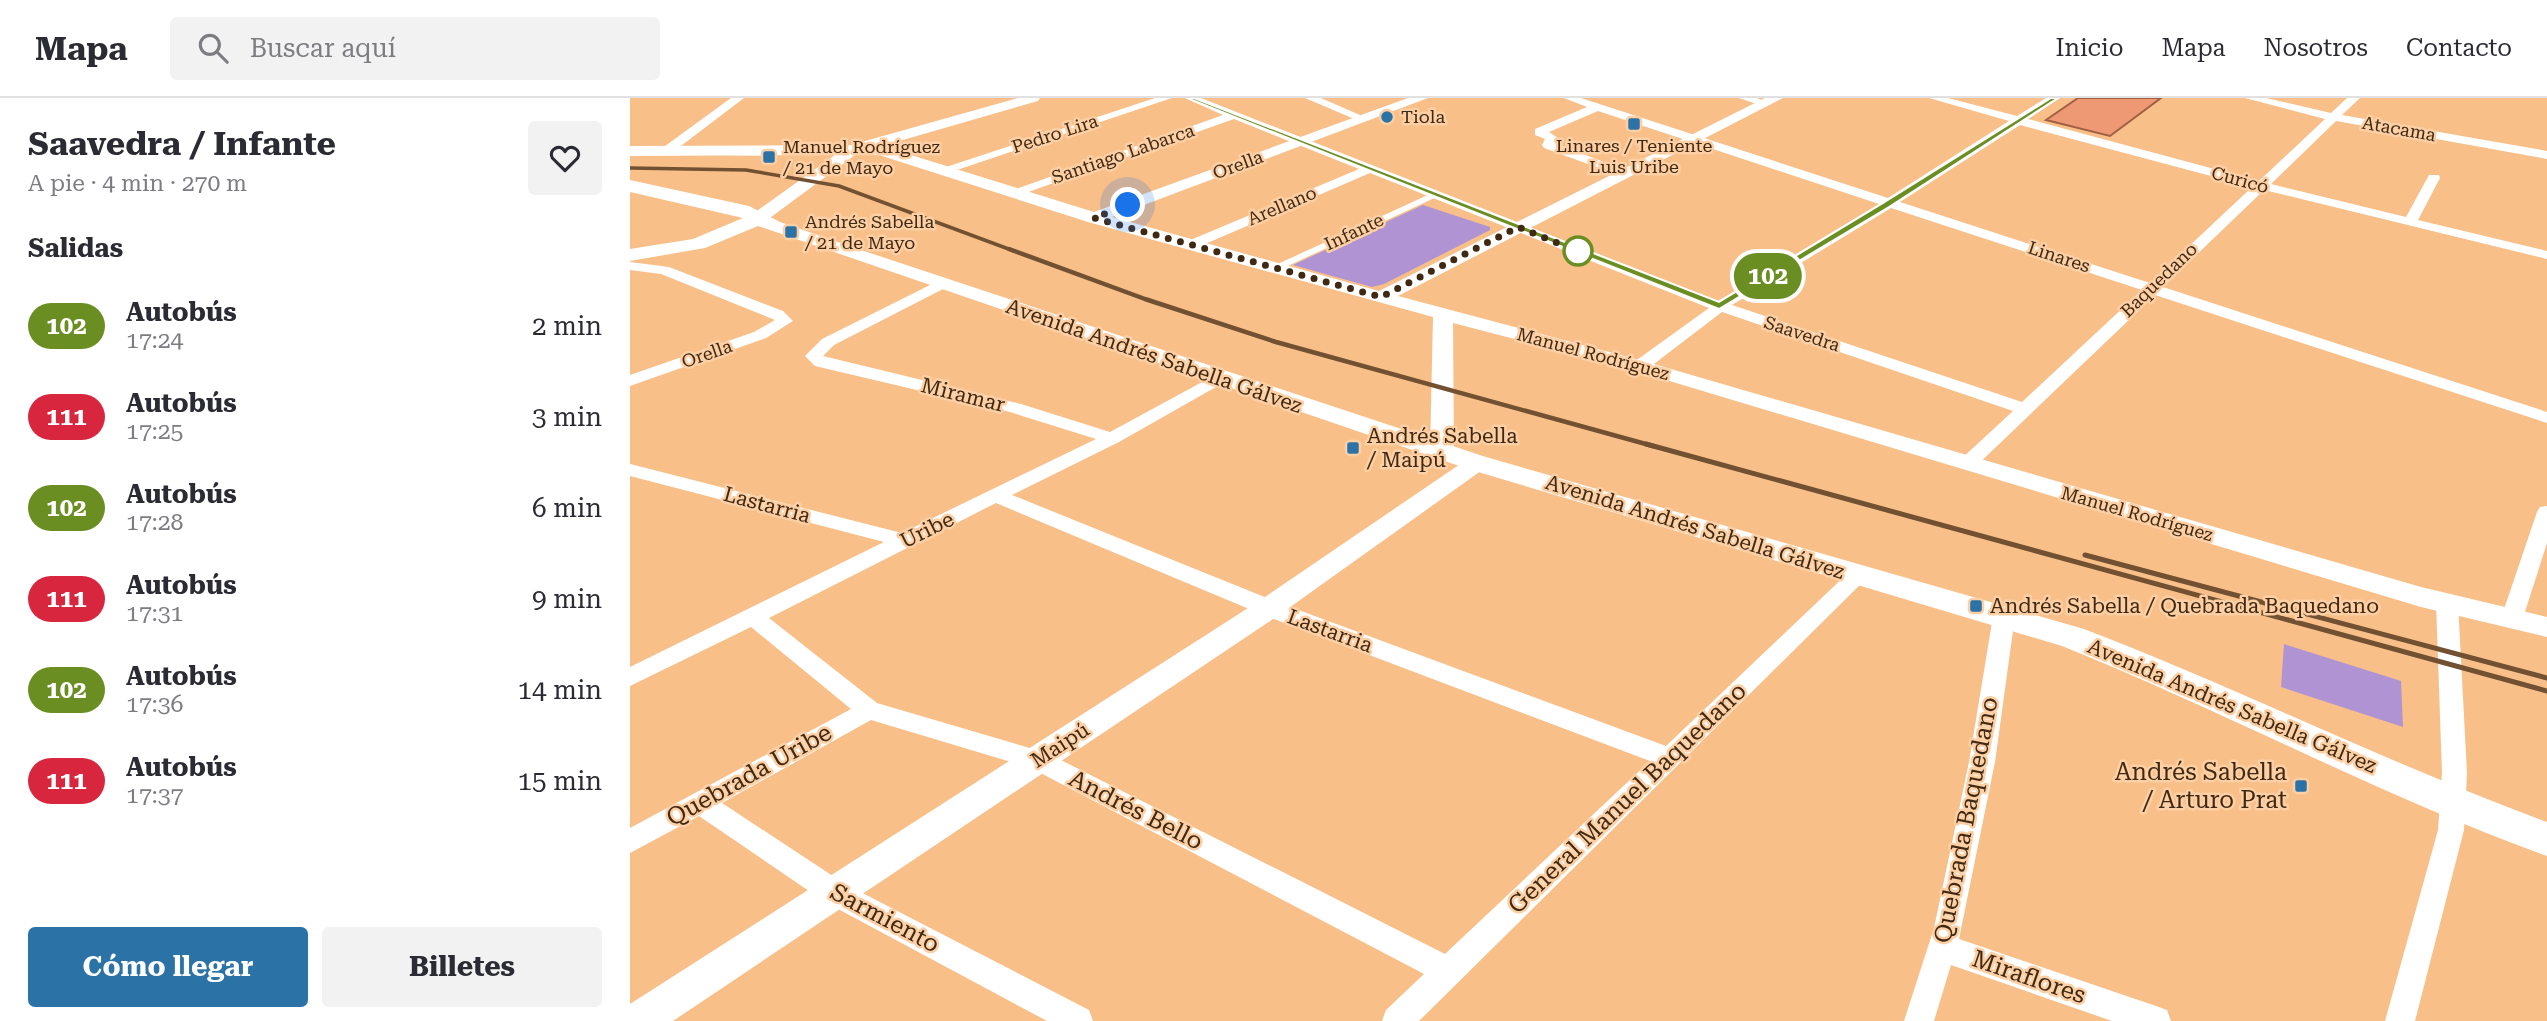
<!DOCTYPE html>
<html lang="es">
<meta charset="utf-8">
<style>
body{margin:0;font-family:"Roboto Serif",serif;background:#f2f2f3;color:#2b2b33;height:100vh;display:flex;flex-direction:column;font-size:26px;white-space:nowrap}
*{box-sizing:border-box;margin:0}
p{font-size:23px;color:#7c7c81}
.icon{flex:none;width:38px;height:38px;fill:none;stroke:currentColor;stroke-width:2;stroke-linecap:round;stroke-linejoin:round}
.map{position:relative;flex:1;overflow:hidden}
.side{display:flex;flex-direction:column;background:#fff;width:630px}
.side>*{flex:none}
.badge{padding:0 14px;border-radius:23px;font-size:24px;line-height:46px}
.you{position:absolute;width:35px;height:35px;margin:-18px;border:5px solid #fff;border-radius:50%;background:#1a73e8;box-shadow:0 0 0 10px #1a73e833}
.map>.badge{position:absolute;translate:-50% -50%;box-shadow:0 0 0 4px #fff}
h2{padding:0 28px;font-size:26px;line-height:63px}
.round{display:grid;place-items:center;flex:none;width:74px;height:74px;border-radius:7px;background:#f2f2f3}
.head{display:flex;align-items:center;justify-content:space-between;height:119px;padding:0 28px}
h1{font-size:33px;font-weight:700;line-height:52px}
.button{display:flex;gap:14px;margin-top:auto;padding:14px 28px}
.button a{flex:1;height:80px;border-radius:7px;background:#2b72a6;color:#fff;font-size:28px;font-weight:700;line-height:80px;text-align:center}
.button a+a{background:#f2f2f3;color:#2b2b33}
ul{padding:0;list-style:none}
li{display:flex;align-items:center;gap:21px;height:91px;padding:0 28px}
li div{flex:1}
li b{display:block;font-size:26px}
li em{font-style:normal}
li .badge{min-width:77px;font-weight:700;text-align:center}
header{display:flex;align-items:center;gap:42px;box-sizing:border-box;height:98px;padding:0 35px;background:#fff;border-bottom:2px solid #e1e1e2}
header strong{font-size:33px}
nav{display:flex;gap:38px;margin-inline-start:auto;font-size:24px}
.search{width:490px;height:63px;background:#f2f2f3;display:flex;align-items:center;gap:18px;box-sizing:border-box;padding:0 24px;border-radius:7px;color:#7c7c81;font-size:26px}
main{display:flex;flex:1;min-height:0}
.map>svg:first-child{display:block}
</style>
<header>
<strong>Mapa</strong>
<div class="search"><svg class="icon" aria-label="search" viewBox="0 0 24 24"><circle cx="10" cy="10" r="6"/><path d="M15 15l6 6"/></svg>Buscar aquí</div>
<nav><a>Inicio</a><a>Mapa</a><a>Nosotros</a><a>Contacto</a></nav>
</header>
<main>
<section class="side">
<div class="head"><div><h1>Saavedra / Infante</h1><p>A pie · 4 min · 270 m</p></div><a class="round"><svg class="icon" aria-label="heart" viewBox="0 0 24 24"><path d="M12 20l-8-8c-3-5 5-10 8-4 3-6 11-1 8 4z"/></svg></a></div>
<h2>Salidas</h2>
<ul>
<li><span class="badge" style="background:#6b8e23;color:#fff">102</span><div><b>Autobús</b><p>17:24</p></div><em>2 min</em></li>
<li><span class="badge" style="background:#d7263d;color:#fff">111</span><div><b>Autobús</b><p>17:25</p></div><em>3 min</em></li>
<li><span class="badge" style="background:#6b8e23;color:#fff">102</span><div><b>Autobús</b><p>17:28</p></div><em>6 min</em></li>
<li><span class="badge" style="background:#d7263d;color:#fff">111</span><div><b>Autobús</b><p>17:31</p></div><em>9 min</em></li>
<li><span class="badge" style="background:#6b8e23;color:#fff">102</span><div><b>Autobús</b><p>17:36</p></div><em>14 min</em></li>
<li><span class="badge" style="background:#d7263d;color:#fff">111</span><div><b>Autobús</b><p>17:37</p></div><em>15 min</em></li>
</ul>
<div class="button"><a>Cómo llegar</a><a>Billetes</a></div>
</section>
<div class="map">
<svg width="1917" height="923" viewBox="0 0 1917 923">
<rect width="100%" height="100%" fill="#f8bf89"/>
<!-- green -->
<path fill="#af93d3" d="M793,107l67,22v3l-106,54 -12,3 -79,-22z
M1654,546l117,37 2,46 -122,-40z"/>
<!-- building -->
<path fill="#ee9973" stroke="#a26043" stroke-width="2" d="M1448,0h83l-51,38 -64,-16z"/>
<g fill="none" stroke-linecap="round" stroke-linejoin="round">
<!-- pedestrian -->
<path fill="#fff" fill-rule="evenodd" d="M802,95l9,2 -164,76 -10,-2z"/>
<!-- minor -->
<path fill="#fff" fill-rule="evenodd" d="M101,0h13l-75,57h-8v-6z
M525,0h17l-224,75 -5,1 -6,-4z
M555,0h16l517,203 161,-97 -281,-93 -49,21 9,6 -3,5 77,30 -6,4 -5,-1 -77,-28 -2,-3 3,-6 -10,-4v-6l52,-22 -23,-9h17l307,100 121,-77 -80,-23h19l69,18 29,-18h14l-32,21 231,62 66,-62 -80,-21h21l65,15 16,-15h13l-18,17 205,36v8l-211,-38 -65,63 135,33 23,-42h10l1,3 -22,42 129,31v8l-283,-69 -101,97 384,125v11l-392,-128 -181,173h-14l-2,-4 2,-4 53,-49 -291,-99 -76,58h-12l-2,-4 2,-4 75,-54 -339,-135 -172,74h-10v-6l171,-72 -125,-50 -217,77 -5,1 -7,-4 218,-78zM1390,27l232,62 -102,96 -250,-81zM1261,110l251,82 -120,112 -290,-97z
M675,0h16l48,21 -10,2z
M1109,0h18l14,6 -6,3z
M0,164l39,5 114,44 10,10 -27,17 -136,48v-11l124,-43 21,-12 -114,-46 -31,-4z
M312,181l8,5 -3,3 -113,58 -11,11 198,48 89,28 105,-57 6,-1 9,5 -111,63 -107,53 265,107 389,144 184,-175 8,-2 8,2 3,5 -450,445h-37l4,-11 38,-36 -393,-206 -160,-48 -149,83 123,81 244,126 4,11h-46l-222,-119 -126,-86 -69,37v-25l221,-119 -100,-82 -121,59v-19l254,-125 -254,-66v-12l272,69 194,-94 -86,-27 -195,-46 -10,-10 17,-17zM366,405l265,111 389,147 -205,193 -398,-201 -170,-50 -108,-85z
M1917,408v37l-24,75 -3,6 -8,2 -8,-2 -3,-6 36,-106 3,-5z
M1817,497l8,2 3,6 9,170 -3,57 -49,191h-30l53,-191 4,-57 -6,-170 3,-6z
M1374,510l8,2 3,6 -20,146 -36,177 197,67 11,4 4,11h-59l-161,-56 -17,56h-30l30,-93 35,-166 24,-146 3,-6z"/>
<!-- tertiary -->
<path fill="#fff" fill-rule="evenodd" d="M388,0h22l-2,3 -156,45 212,66 314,-114h20l-316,119 267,74 386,-193h18l-385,198 249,66 774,225 126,30v20l-126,-30 -788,-237 -180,-47 1,128 -4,5h-16l-4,-5 3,-134 -345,-95 -209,-67h-24l-92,68 -6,1 -9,-5 3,-4 84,-60 -205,1v-10l221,-1z
M847,358l8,2 4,5 -4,5 -206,147 -606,406h-43v-17l629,-403 210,-143z"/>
<!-- secondary -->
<path fill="#fff" fill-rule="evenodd" d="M0,82l119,26 31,16 81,28 625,207 598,172c156,60 306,135 463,193v34c-166,-60 -321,-144 -485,-210l-594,-177 -710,-243 -53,22 -75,13v-12l63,-10 50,-21 -113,-26z"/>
<!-- rail-far2 -->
<path stroke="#715132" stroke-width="3.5" d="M0,70l116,2 93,16 175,65"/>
<!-- rail-far1 -->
<path stroke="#715132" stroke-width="4.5" d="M379,151l136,50 131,43 377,104"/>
<!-- rail -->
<path stroke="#715132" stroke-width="5" d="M1016,346l901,247
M1455,457l462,123"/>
</g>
<!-- line -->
<path fill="#6b8e23" stroke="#fff" stroke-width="2" d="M557,0h7l525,204 164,-99 168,-105h7l-169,109 -170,102z"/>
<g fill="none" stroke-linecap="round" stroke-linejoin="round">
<!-- walk -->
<path stroke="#402913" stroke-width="7" stroke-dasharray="0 12.6" d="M498,107l-34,13 287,79 137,-70 72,29 -12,-5"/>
</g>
<!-- markers -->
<g fill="#2b72a6" stroke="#fdcfa4" stroke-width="2.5">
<circle cx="757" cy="19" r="7"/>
<rect x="997" y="19" width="14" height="14" rx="3.5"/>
<rect x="132" y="52" width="14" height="14" rx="3.5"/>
<rect x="154" y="127" width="14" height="14" rx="3.5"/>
<rect x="716" y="343" width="14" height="14" rx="3.5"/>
<rect x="1339" y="501" width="14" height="14" rx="3.5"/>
<rect x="1664" y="681" width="14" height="14" rx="3.5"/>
</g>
<circle fill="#fff" stroke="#6b8e23" stroke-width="3.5" cx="948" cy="153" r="14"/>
<g text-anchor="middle" stroke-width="5" stroke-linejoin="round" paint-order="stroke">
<!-- far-poi labels -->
<g font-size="18" fill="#402913" stroke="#fdcfa4" text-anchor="start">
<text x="771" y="25">Tiola</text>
<text x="1004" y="54" text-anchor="middle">Linares / Teniente<tspan x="1004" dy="21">Luis Uribe</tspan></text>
<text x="153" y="55">Manuel Rodríguez<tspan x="153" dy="21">/ 21 de Mayo</tspan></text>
<text x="175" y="130">Andrés Sabella<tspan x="175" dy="21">/ 21 de Mayo</tspan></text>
</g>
<!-- far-street labels -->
<g font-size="18" fill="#402913" stroke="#fdcfa4">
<text transform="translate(1769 31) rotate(10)" y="6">Atacama</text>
<text transform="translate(425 36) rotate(-18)" y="6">Pedro Lira</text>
<text transform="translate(493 56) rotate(-19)" y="6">Santiago Labarca</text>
<text transform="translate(608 67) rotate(-20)" y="6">Orella</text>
<text transform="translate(1610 82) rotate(15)" y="6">Curicó</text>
<text transform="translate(652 108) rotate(-23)" y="6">Arellano</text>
<text transform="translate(724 134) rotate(-25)" y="6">Infante</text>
<text transform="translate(1429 159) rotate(18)" y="6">Linares</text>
<text transform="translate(1529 182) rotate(-44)" y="6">Baquedano</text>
<text transform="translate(1172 236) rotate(18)" y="6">Saavedra</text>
<text transform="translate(77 256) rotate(-19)" y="6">Orella</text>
<text transform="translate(963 256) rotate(15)" y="6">Manuel Rodríguez</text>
<text transform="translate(1507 416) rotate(16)" y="6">Manuel Rodríguez</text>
</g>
<!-- street labels -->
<g font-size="21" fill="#402913" stroke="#fdcfa4">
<text transform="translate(524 258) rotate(19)" y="7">Avenida Andrés Sabella Gálvez</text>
<text transform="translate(333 297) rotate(14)" y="7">Miramar</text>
<text transform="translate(137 407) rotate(15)" y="7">Lastarria</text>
<text transform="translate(1065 429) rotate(17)" y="7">Avenida Andrés Sabella Gálvez</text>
<text transform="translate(297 432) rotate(-26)" y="7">Uribe</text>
<text transform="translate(700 533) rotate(20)" y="7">Lastarria</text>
<text transform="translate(1602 608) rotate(23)" y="7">Avenida Andrés Sabella Gálvez</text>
<text transform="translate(430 647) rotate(-33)" y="7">Maipú</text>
</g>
<!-- poi labels -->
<g font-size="21" fill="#402913" stroke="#fdcfa4" text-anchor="start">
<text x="737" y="345">Andrés Sabella<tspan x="737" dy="24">/ Maipú</tspan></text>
<text x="1360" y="515">Andrés Sabella / Quebrada Baquedano</text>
</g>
<!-- near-poi labels -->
<g font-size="24" fill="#402913" stroke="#fdcfa4" text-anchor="end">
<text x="1657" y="682">Andrés Sabella<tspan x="1657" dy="28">/ Arturo Prat</tspan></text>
</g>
<!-- near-street labels -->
<g font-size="24" fill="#402913" stroke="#fdcfa4">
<text transform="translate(119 677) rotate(-29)" y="8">Quebrada Uribe</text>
<text transform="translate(997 700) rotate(-44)" y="8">General Manuel Baquedano</text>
<text transform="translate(506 712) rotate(27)" y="8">Andrés Bello</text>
<text transform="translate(1336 722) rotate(-79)" y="8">Quebrada Baquedano</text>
<text transform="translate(255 820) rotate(28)" y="8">Sarmiento</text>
<text transform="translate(1399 879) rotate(19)" y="8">Miraflores</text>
</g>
</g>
</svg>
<div class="you" style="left:498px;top:107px"></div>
<b class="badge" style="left:1138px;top:178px;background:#6b8e23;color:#fff">102</b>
</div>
</main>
